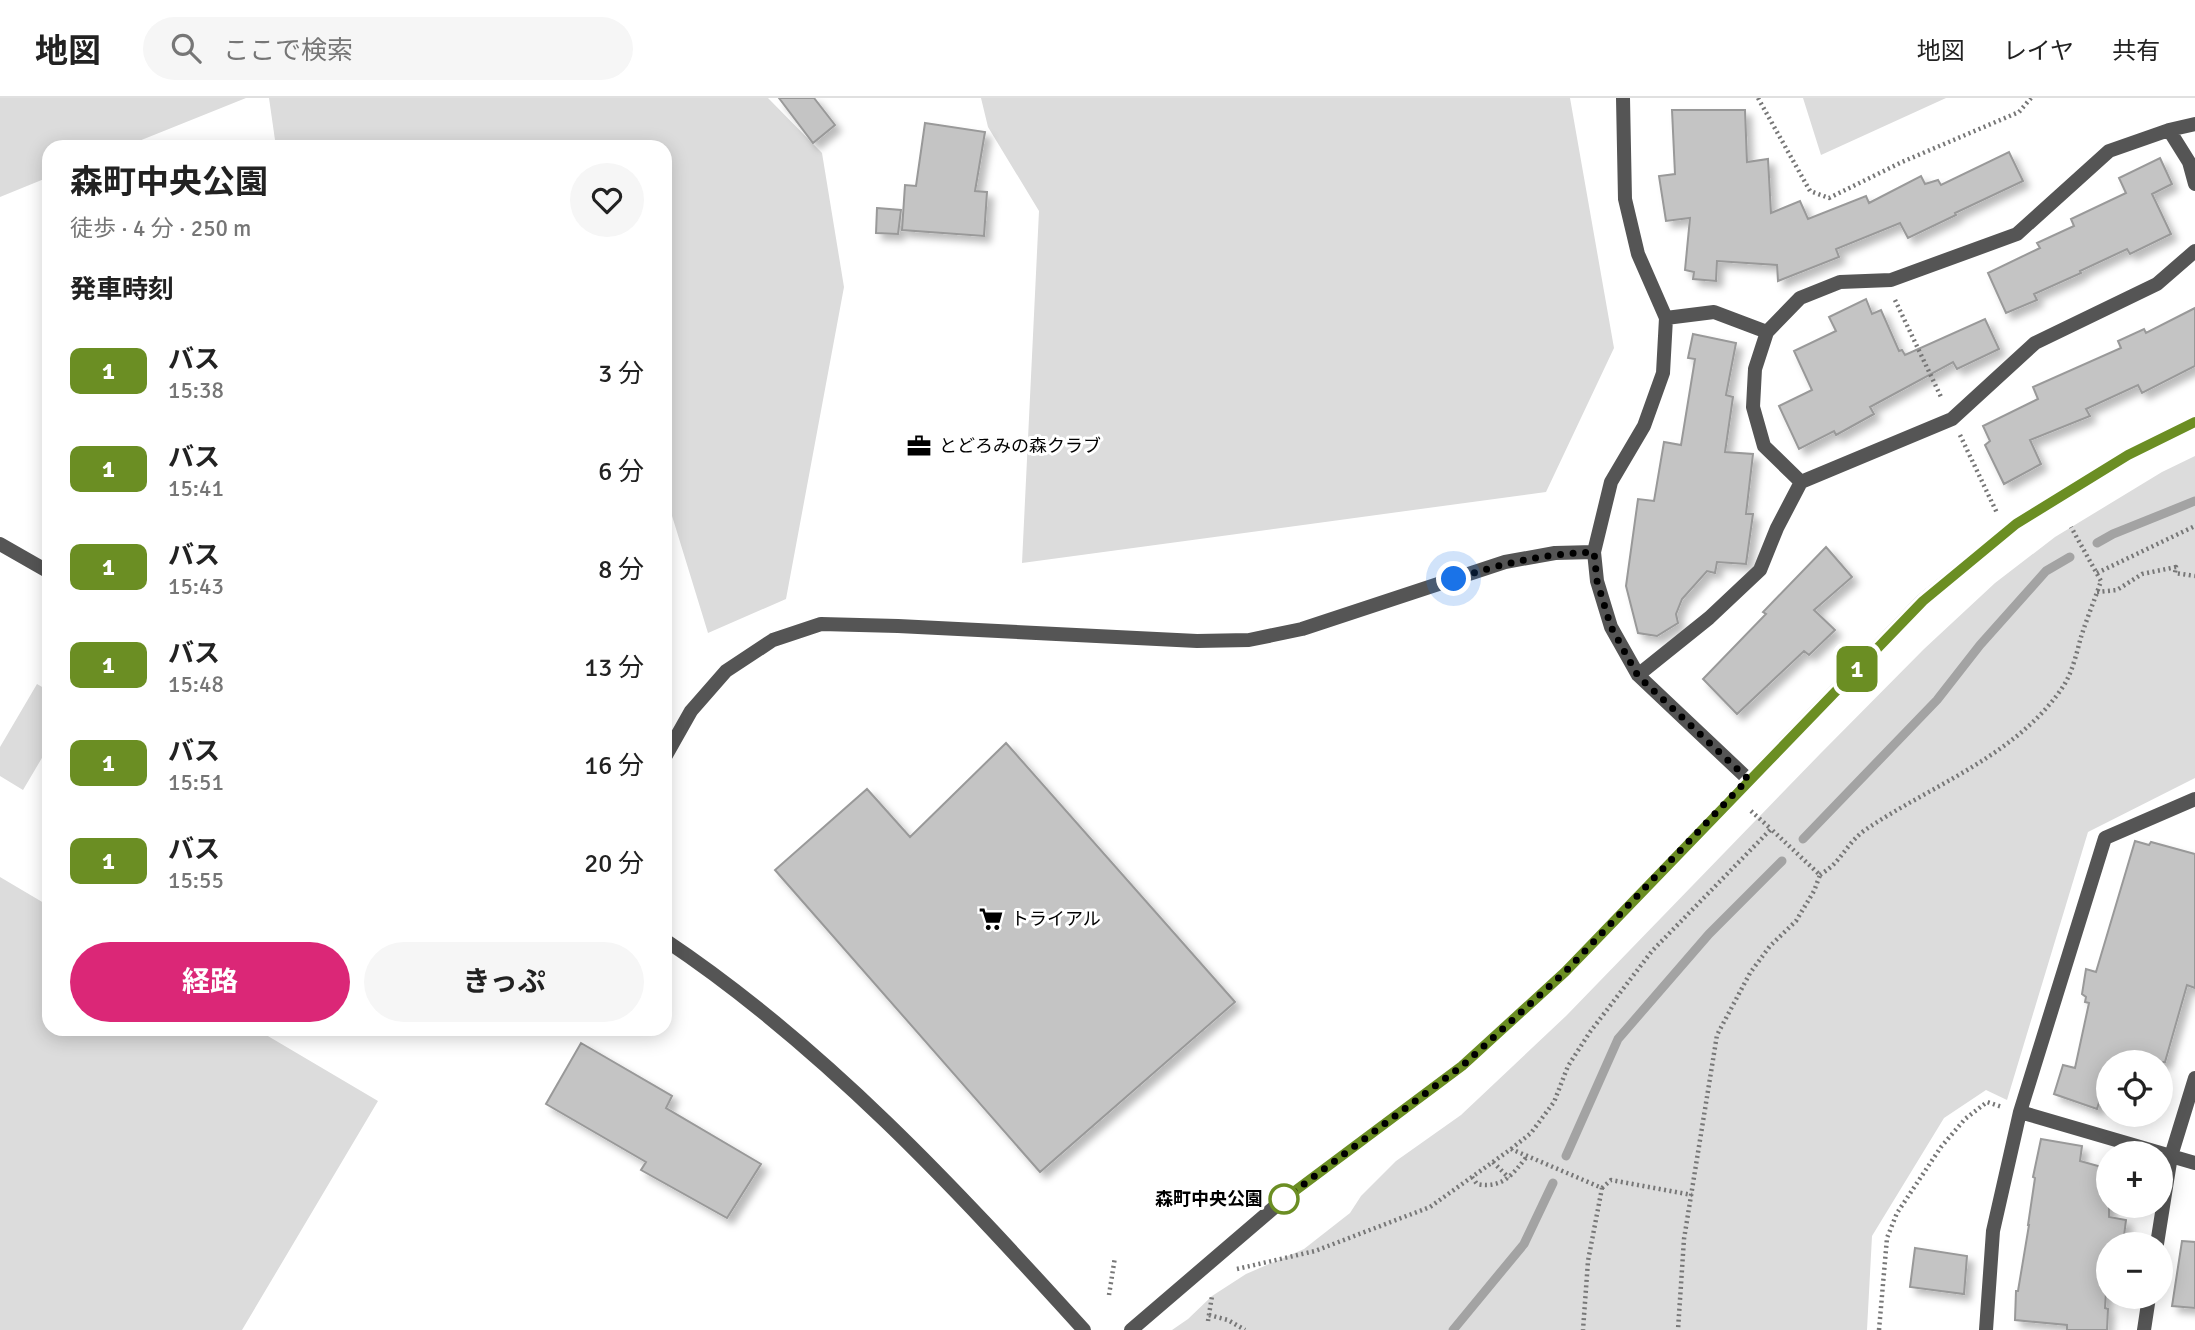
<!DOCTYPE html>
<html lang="ja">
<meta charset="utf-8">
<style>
body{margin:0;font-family:Signika,"Noto Sans JP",sans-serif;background:#f6f6f6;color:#222;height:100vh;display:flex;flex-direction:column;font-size:26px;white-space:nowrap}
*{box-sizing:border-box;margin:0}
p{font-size:23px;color:#767676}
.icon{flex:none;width:38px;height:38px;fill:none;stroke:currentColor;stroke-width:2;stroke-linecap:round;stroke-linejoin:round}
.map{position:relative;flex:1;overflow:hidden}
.sheet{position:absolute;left:42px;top:42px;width:630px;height:896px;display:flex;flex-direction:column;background:#fff;border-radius:21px;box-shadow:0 4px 18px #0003}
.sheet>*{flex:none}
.badge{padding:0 14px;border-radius:10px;font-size:24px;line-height:46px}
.tools{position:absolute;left:2096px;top:952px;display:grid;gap:14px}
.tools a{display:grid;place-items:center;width:77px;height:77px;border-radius:50%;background:#fff;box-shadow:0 4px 18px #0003;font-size:35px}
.you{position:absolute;width:35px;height:35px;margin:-18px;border:5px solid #fff;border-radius:50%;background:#1a73e8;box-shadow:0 0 0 10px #1a73e833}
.map>.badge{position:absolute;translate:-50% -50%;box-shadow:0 0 0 4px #fff}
h2{padding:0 28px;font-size:26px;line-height:63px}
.round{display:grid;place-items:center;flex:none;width:74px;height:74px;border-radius:37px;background:#f6f6f6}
.headline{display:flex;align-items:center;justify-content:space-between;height:119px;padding:0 28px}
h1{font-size:33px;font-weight:700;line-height:52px}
.cta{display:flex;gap:14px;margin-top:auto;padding:14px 28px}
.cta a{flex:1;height:80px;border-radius:42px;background:#db2777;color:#fff;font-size:28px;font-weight:700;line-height:80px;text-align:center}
.cta a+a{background:#f6f6f6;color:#222}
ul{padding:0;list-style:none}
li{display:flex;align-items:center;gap:21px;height:98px;padding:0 28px}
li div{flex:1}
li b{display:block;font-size:26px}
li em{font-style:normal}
li .badge{min-width:77px;font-weight:700;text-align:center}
header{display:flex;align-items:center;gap:42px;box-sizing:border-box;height:98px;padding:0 35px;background:#fff;border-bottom:2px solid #e0e0e0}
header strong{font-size:33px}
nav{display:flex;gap:38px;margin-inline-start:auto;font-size:24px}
.search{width:490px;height:63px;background:#f6f6f6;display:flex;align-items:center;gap:18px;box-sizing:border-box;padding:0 24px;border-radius:38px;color:#767676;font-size:26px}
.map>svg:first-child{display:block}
</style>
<header>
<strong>地図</strong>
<div class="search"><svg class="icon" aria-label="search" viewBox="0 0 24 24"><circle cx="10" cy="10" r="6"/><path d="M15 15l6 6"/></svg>ここで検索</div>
<nav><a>地図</a><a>レイヤ</a><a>共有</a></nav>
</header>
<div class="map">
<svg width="2195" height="1232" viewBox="0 0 2195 1232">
<defs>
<filter id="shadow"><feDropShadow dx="6" dy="6" stdDeviation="3.5" flood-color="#0004"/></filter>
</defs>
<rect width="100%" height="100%" fill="#fff"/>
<!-- green -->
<path fill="#dcdcdc" d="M0,0h246l-122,49h-75v30l-49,20z
M269,0h499l54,55 22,134 -58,312 -78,34 -43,-140v-346h-389z
M981,0h589l44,250 -68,144 -524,71 17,-352 -51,-84z
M1803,0h143l-125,57z
M2195,358v322l-107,54 -81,268 -21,-10 -42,28 -72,118 -5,94h-695l16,-11 24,-23 34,-22 58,-25 46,-36 11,-17 35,-35 65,-46 105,-99 254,-262 104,-105 71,-66 60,-46 107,-65z
M37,586l12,7v55l-26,44 -23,-14v-29z
M0,779l49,29v123h207l122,72 -136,229h-242z"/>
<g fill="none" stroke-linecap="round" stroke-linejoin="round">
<!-- stream -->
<path stroke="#a3a3a3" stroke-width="9" d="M2097,445l16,-9 82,-33
M1803,741l134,-139 43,-55 66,-74 24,-14
M1566,1058l52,-117 91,-105 73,-73
M1453,1232l71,-86 29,-61"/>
</g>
<!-- building -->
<path fill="#c4c4c4" stroke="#999" stroke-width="2" filter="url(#shadow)" d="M779,0h35l21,27 -22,18z
M1672,12h73l2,52 21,-3 3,54 29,-12 8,18 58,-23 3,7 52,-27 4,8 13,-4 3,5 68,-33 14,29 -68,32 1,2 -48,23 -8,-15 -64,26 3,8 -61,24 -1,-16 -60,-4 -1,20 -23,-2 1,-7 -9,-2 5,-52 -24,3 -7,-45 16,-2z
M925,25l60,9 -10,59 12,1 -3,44 -82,-6 3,-45 11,1z
M2160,60l12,26 -20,10 19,40 -41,20 -3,-5 -47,22 1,2 -47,21 3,6 -31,13 -18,-40 52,-25 -3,-5 37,-17 -3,-7 55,-26 -7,-15z
M877,110l24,2 -3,24 -22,-1z
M1866,201l6,15 9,-4 18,41 3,-1 3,5 80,-36 14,30 -42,20 -4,-7 -83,45 4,7 -38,21 -2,-4 -35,18 -20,-43 33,-16 -18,-39 42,-20 -7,-14z
M2195,210v58l-53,27 -4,-8 -52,24 4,7 -60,24 11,24 -37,20 -19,-39 5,-4 -7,-15 55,-27 -5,-12 88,-39 -3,-7 26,-12 2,4z
M1693,236l43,9 -10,52 7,2 -8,55 28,2 -7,60h7l-7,50 -29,-2 -2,11 -8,-2 -25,28 -6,15 2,9 -21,13 -19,-3 -12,-47 12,-87 16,2 10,-59 17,3 14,-86 -7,-1z
M1826,449l26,30 -38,33 21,20 -26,25 -5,-4 -67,63 -34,-35 63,-65 -3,-2z
M1006,645l229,259 -195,170 -265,-302 92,-81 43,48z
M2135,743l14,4 2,-3 44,12v134l-8,-3 -22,77h-56v8l-12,39 -43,-15 9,-29 12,3 14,-65 -4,-1 1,-5 -4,-3 4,-25 10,3z
M581,945l91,53 -6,12 95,56 -34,54 -86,-48 5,-8 -100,-58z
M2041,1041l41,7 -2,15 29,8v48l17,3 -3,24h-14l-4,64 3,1 -1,21h-40v-5l-52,-5 1,-29h2l11,-66h-1l7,-47 -2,-1z
M2182,1143l13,1v66l-23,-2z
M1915,1150l52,8 -3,38 -54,-7z"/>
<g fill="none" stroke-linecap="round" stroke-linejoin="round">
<!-- path -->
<path stroke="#777" stroke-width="4.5" stroke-dasharray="2 3.5" stroke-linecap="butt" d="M1758,0l52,93 19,7 73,-36 117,-50 12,-14
M1895,202l47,99
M1960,337l37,78
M2097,475l98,-47
M2097,494l20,-2 25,-16 34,-7 -1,6 20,3
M1751,713l20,18
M1820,777c4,-3 9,-6 13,-10 11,-11 18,-25 32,-35 65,-44 148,-73 195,-139 12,-16 16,-36 21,-54 6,-19 14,-38 20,-56l-30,-54
M1511,1051l20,-16 23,-31 14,-36 22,-34 62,-81 119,-122 49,46 -6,16 -18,30 -26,25 -20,27 -33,62 -33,204 -6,91
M1493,1064l16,16
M1472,1079l5,7c26,5 36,-10 51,-29
M1602,1090l9,-8 81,15
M1237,1171l78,-18 115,-44 81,-58 91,39 -14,73 -5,69
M1109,1197l6,-38
M1209,1217l19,5 17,10
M1208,1223l4,-25
M1879,1232l8,-92 10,-25 44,-66 24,-28 22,-17 15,5"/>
<!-- minor -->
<path stroke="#555" stroke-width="14" d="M1623,0l2,101 13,55 28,64 -3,55 -19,53 -33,56 -17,70 3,29 14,46 27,48 110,104
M2195,26l-26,6 -60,21 -92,83 -126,46 -51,2 -40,16 -33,34 -12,37 -2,38 11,39 37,36 151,-63 83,-76 122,-59 38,-33
M2169,32l20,32 6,22
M1666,220l48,-6 53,20
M1638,577l71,-57 51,-48 17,-42 24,-46
M665,659l26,-46 35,-40 47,-31 48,-16 77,2 299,15 52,-1 53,-11 203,-67 50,-9 39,-1
M2020,1014l175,51
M2157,1146l14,-88 24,-78
M1986,1232l7,-99 27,-119 85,-274 90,-39
M2144,1232l5,-33"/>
<!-- tertiary -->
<path stroke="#555" stroke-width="14" d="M0,446l49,28
M665,842c160,107 291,249 419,390
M1131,1232l153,-131 178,-133 103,-94 357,-371 94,-77 112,-69 67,-33"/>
</g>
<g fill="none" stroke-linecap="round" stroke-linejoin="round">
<!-- line casing -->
<g stroke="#fff" stroke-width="16">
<path id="line" d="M1284,1101l178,-133 103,-94 358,-371 93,-77 112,-69 67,-33"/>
</g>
<!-- line -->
<use href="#line" stroke="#6b8e23" stroke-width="10"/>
<!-- walk -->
<path stroke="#000" stroke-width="7" stroke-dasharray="0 12.6" d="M1284,1101l178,-133 103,-94 183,-193 -110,-103 -27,-49 -14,-46 -3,-29c-52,2 -90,11 -140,27"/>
</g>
<!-- icons -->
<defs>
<g id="office-bare" transform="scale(1.89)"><path d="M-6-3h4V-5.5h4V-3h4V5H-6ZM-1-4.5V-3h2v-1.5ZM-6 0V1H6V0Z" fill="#000" stroke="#fff" stroke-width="2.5" paint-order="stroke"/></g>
<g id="supermarket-bare" transform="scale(1.89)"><path d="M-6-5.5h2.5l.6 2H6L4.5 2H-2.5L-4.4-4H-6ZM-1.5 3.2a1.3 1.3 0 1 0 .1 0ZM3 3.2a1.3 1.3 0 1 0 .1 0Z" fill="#000" stroke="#fff" stroke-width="2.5" paint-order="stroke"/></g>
</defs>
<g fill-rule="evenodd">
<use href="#office-bare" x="919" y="348"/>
<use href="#supermarket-bare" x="991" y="821"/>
</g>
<!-- markers -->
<circle fill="#fff" stroke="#6b8e23" stroke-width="3.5" cx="1284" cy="1101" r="14"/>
<g text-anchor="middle" stroke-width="6" stroke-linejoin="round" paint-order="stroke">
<!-- poi labels -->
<g font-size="18" fill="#000" stroke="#fff" text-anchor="start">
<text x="939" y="354">とどろみの森クラブ</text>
<text x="1011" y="827">トライアル</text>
</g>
<!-- stop labels -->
<g font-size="18" font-weight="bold" fill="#000" stroke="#fff" text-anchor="end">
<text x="1263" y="1107">森町中央公園</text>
</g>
</g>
</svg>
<div class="tools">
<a><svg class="icon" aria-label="locate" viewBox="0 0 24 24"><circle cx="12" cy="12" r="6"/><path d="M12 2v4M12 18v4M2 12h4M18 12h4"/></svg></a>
<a>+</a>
<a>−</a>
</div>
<div class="you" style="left:1454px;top:481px"></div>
<b class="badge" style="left:1857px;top:571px;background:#6b8e23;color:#fff">1</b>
<section class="sheet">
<div class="headline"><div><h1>森町中央公園</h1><p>徒歩 · 4 分 · 250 m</p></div><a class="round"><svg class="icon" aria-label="heart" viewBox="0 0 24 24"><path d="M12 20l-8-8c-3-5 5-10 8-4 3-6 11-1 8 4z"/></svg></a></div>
<h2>発車時刻</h2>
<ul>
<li><span class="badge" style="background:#6b8e23;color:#fff">1</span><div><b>バス</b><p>15:38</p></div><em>3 分</em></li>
<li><span class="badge" style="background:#6b8e23;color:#fff">1</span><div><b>バス</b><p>15:41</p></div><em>6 分</em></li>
<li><span class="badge" style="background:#6b8e23;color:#fff">1</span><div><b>バス</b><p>15:43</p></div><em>8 分</em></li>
<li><span class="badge" style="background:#6b8e23;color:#fff">1</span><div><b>バス</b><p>15:48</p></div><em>13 分</em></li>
<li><span class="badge" style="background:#6b8e23;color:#fff">1</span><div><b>バス</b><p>15:51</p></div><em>16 分</em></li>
<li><span class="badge" style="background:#6b8e23;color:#fff">1</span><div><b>バス</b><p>15:55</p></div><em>20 分</em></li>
</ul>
<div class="cta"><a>経路</a><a>きっぷ</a></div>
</section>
</div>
